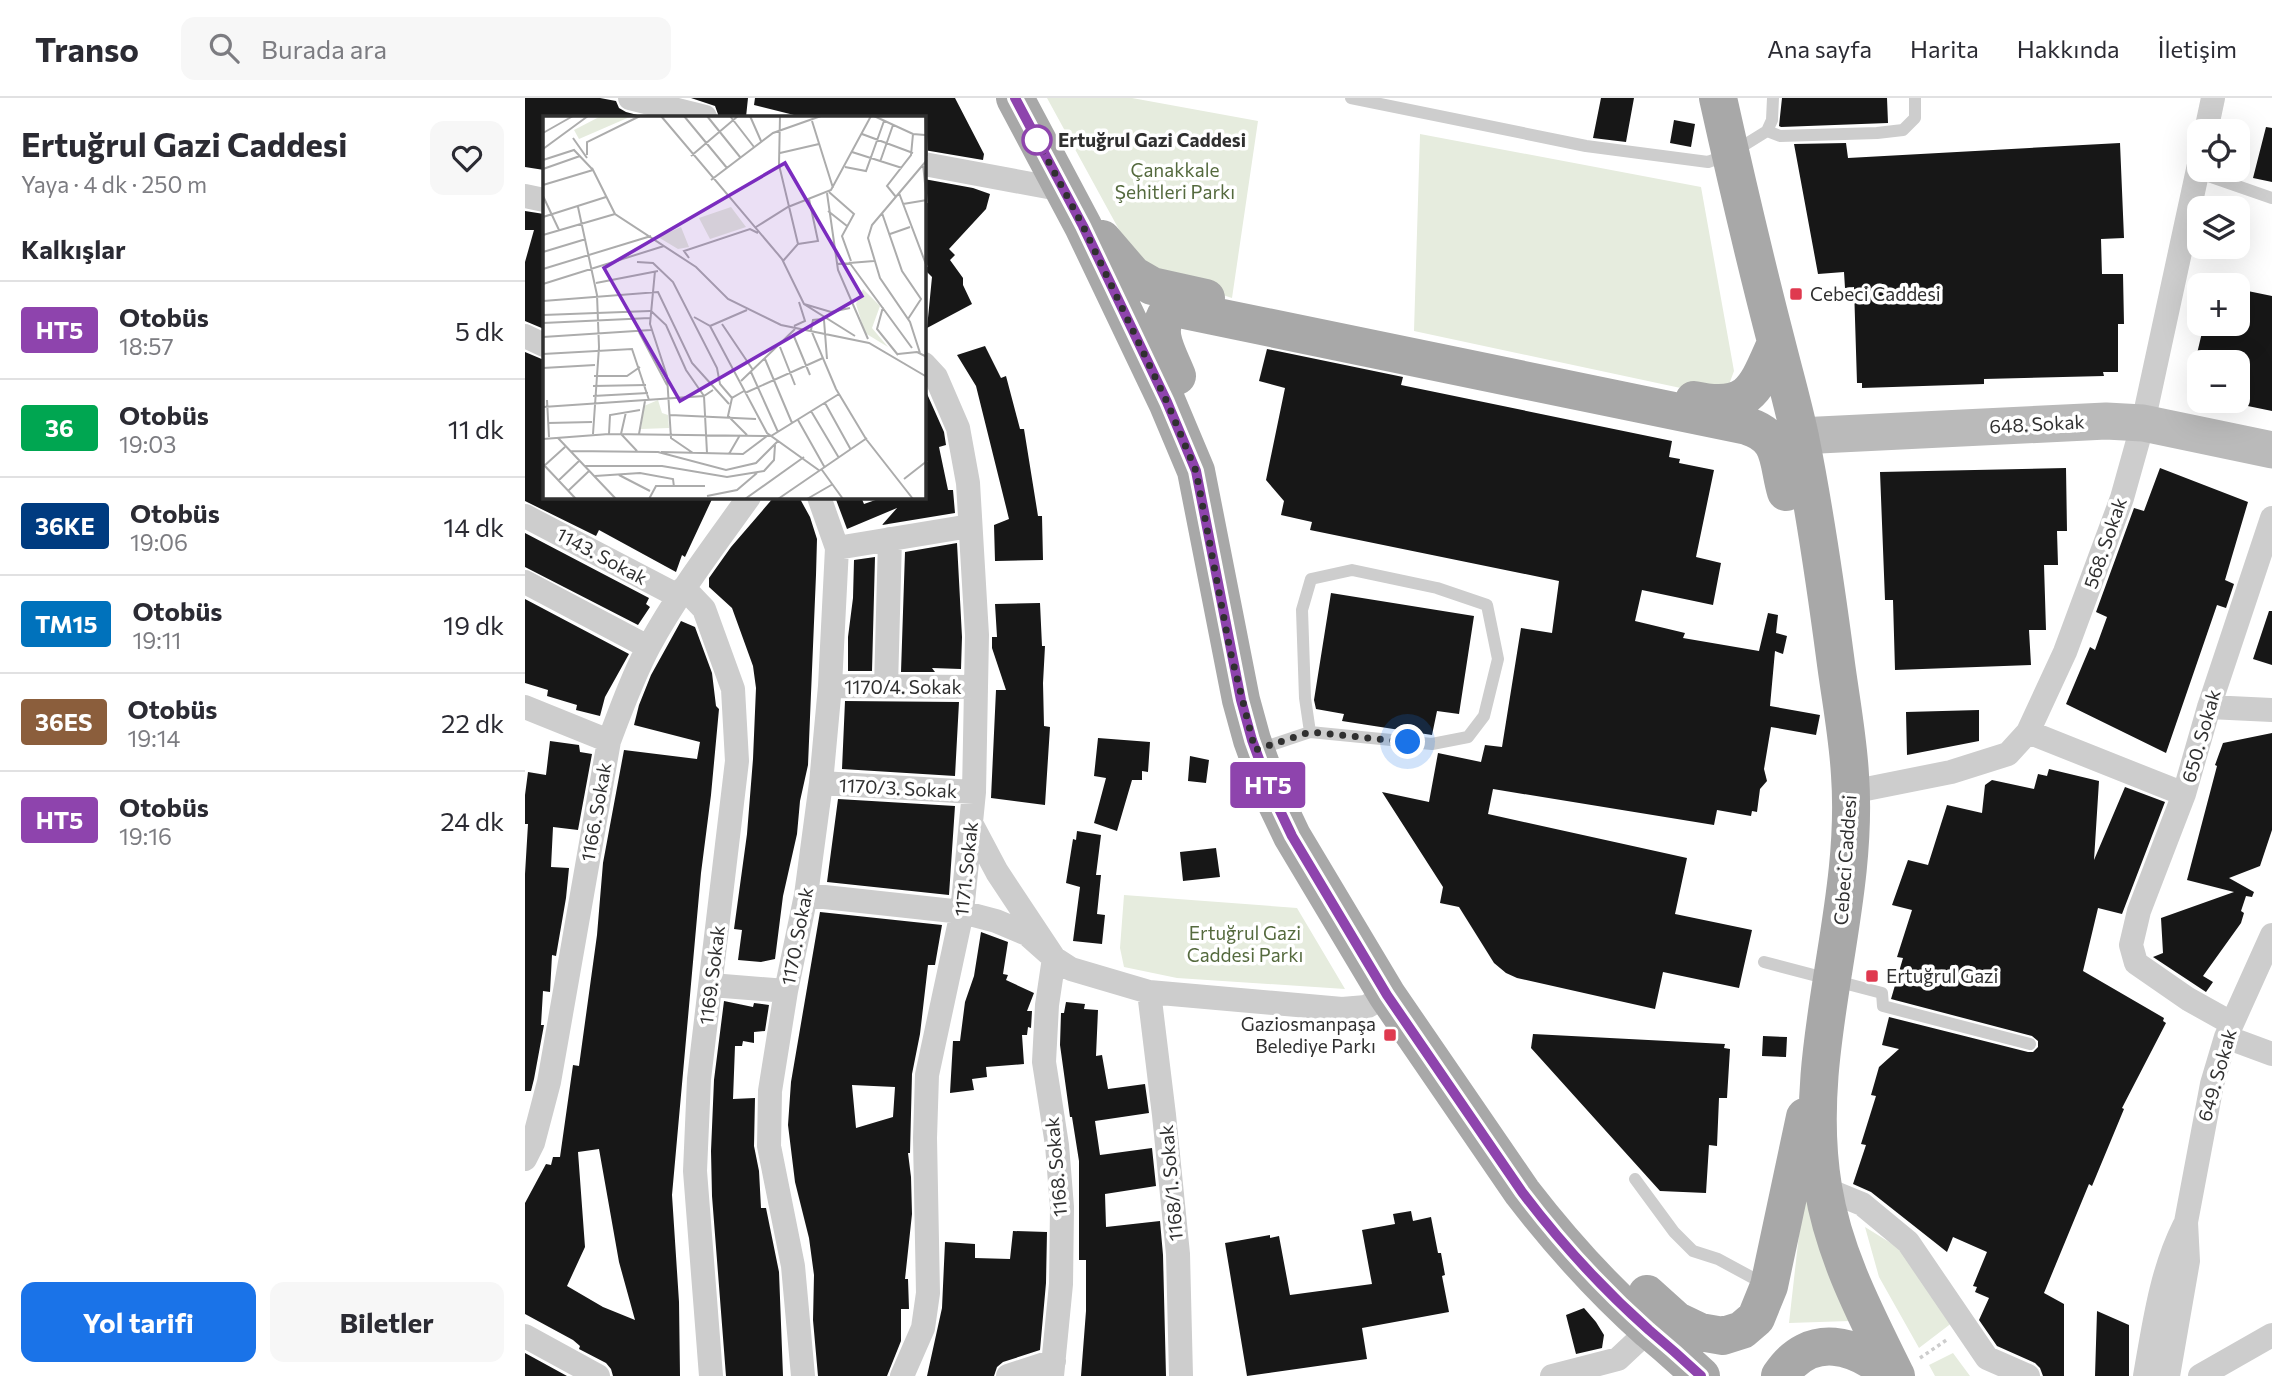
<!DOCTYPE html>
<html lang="tr">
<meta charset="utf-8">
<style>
body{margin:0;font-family:Commissioner,sans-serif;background:#f7f7f7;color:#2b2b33;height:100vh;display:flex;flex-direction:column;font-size:26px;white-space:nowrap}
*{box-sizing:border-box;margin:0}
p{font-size:23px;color:#7c7c81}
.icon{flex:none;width:38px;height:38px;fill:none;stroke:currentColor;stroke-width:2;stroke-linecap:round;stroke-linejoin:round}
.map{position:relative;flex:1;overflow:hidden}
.panel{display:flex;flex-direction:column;background:#fff;width:525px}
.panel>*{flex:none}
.badge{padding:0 14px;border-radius:5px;font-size:24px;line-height:46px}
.fabs{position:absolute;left:1662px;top:21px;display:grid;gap:14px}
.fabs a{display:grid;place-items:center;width:63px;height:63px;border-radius:14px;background:#fff;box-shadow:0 7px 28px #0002;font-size:35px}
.you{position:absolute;width:35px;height:35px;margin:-18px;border:5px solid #fff;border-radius:50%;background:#1a73e8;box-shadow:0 0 0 10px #1a73e833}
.map>.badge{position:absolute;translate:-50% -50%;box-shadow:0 0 0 4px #fff}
h2{padding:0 21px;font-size:26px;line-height:63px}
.round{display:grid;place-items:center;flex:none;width:74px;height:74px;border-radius:14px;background:#f7f7f7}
.headline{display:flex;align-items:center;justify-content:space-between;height:119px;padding:0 21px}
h1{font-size:33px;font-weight:700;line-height:52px}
.cta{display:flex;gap:14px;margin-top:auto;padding:14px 21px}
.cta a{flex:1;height:80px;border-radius:14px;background:#1a73e8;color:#fff;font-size:28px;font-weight:700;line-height:80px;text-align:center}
.cta a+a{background:#f7f7f7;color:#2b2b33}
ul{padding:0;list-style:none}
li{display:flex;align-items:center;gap:21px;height:98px;padding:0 21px;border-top:2px solid #e1e1e2}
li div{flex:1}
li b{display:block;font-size:26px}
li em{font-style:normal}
li .badge{min-width:77px;font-weight:700;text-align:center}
header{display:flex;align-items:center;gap:42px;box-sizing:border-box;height:98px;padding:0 35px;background:#fff;border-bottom:2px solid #e1e1e2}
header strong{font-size:33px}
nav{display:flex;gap:38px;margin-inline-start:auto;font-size:24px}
.search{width:490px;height:63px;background:#f7f7f7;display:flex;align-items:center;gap:18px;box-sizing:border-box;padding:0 24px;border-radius:14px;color:#7c7c81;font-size:26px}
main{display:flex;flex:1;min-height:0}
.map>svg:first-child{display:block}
</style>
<header>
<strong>Transo</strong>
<div class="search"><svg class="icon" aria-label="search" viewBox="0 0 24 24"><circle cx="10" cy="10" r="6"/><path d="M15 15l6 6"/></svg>Burada ara</div>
<nav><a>Ana sayfa</a><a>Harita</a><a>Hakkında</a><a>İletişim</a></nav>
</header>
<main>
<section class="panel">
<div class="headline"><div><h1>Ertuğrul Gazi Caddesi</h1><p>Yaya · 4 dk · 250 m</p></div><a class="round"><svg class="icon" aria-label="heart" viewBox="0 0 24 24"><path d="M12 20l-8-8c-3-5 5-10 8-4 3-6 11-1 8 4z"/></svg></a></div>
<h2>Kalkışlar</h2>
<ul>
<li><span class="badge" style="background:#8e44ad;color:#fff">HT5</span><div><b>Otobüs</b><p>18:57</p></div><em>5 dk</em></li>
<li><span class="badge" style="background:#00a651;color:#fff">36</span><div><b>Otobüs</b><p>19:03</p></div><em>11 dk</em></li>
<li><span class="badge" style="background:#003b80;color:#fff">36KE</span><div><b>Otobüs</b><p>19:06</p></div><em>14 dk</em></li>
<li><span class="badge" style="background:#0072bc;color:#fff">TM15</span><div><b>Otobüs</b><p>19:11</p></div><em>19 dk</em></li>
<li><span class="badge" style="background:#8b5e3c;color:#fff">36ES</span><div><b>Otobüs</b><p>19:14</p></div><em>22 dk</em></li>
<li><span class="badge" style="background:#8e44ad;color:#fff">HT5</span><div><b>Otobüs</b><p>19:16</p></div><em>24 dk</em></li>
</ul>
<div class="cta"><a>Yol tarifi</a><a>Biletler</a></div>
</section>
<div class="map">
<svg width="1747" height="1278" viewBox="0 0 1747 1278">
<rect width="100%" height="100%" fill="#fff"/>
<!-- green -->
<path fill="#e6ecde" d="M522,0h85l126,23 -26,177 -92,-30z
M895,36l281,53 33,184 -7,19 -23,3 -290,-62z
M599,797l173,13 48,81 -168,-11 -53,-11 -4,-19z
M1278,1101h4l43,122 -61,2z
M1340,1129l45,28 47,64 -38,29 -40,-71z
M1428,1255l17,23h-35l-6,-11z"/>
<!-- building -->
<path fill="#171717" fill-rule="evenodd" d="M0,0h75l16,3 3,7 7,4 19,5h-101v53l-19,-3z
M166,0h57l-2,19h-27l-4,-11z
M230,0h200l29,56 -1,6 -59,-10v-33h-122l-48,-12z
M1076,0h33l-8,44 -33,-4z
M1257,0h105l1,25 -107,4 -2,-1z
M1149,22l21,4 -4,23 -21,-4z
M1741,29l6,1v54l-19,-4z
M1321,45l2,15 272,-15 4,95 -23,1 1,35h21l1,50h-6v48h-15l1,4 -120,3v5l-122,4v-5h-5l-3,-96 -9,1 -1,-16 -26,2 -24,-130z
M399,81l49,9 17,6 -4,15 -37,40 6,6 -5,5 13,18v7l9,19 -45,24 5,-51 -8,-8z
M0,113l19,3v115l-19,-8v-59l9,-32h-9z
M1713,191l34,7v115l-34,-7v-42h-43l9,-38h34z
M460,248l16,32 5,-2 14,53h4l14,87h4l1,44 -48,1 -1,-36 15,-6 -33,-133 -19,-31z
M742,251l136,28 -2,8 271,56 -3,16 11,2 -1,4 35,7 -18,87 25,6 -8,42 -71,-15 -7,31 50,12 -2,5 76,13 9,-38 10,2 -2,18 11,3 -4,18 -8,-3 -5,55 50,9 -4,20 -45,-8 -7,42 3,12 -7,8 -3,23 -5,-1 -1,5 -34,-6 -3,15 -221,-36 -5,25 199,44 -12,56 77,16 -13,58 -76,-16 -8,37 -138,-31 -11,-5 -12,-10 -35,-56 -19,-4 3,-16 -61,-95 47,10 9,-49 43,9 4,-17 17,2 19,-119 31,5 7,-52 -249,-51 2,-8 -31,-7 3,-14 -18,-21 19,-92 -26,-7z
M0,254l19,8v137h169l-28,60 -3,-2 -6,17 -77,-42 -3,6 -71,-35z
M399,289l20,45 2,13 -7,2 9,43h5l2,23 -73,12 15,-17 -50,21 -12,-32h26l3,7 20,-7h40z
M1541,370l1,63h-10l1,34h-14l2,65h-17l2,35 -136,5 -2,-70h-8l-5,-128z
M1635,370l88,34 -23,78 9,4 -8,24 -9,-3 -51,148 -100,-49 24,-57 5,3 12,-33 -11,-5 38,-104 10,3z
M249,399h25l11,20 7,22 -1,36 -8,190 -8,36 -3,33 -14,62 -8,63 -14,3 -23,-2 4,-30 -8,-1 13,-95 6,-75 3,-71 -3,-22 -21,-58 -23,-21v-9l22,-31z
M0,435l124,65 -3,6 4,3 -12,18 -113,-58z
M432,445l5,94 -1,32 -29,-1 3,4h-34l4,-120z
M350,459l-3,114h-24v-34l5,-39 1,-38z
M806,495l143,23 -15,98 -22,-3 -5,24 -90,-14 2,-7 -28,-5 -2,-9z
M0,501l104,55 -24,43 -5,19 -24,-6 1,-5 -30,-9 1,-6 -23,-7z
M515,505l2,43h3l-2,37 1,43 6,1 -5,78 -54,-7 5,-108h10l-14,-42v-11h5l-2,-33z
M1744,513h3v54l-19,-6z
M156,523l14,6 17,46 4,33 3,3 -8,86 -10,78 -29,322 7,107 1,74h-67l-2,-7 -5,-6 -27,-14 1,-3 -7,-6 -48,-26v-111l21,-39 5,1 2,-8h7l13,-92 6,1 18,-131 6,-72 21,-113 73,9 3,-17 -66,-17 5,-20 12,-30zM74,1051l20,113 16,58 -32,-13 -36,-21 18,-39 -7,-95z
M320,603l114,1 -4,74 -113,-7z
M1454,612v31l-72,14 -1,-43z
M1747,635v97l-12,36 -31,12 25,14 -2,5 -6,-1 -5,15 3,2 -3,10 -38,53 10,6 -7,10 -53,-35 10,-4 -2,-35 73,-26 -47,-12 30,-114 -2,-1 8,-22z
M573,640l52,4 -2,30 -6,-1v9h-10l-15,51 -23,-8 12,-45 -12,-2z
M25,643l29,4 1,7 12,2 -14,76 -25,-3 -2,40 18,1 -3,30 -10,58 -4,-1 -2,37 -7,-1 -2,34h3l-10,54 -3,12h-6v-217l3,-50h-3v-29l3,-23 18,3z
M665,658l19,4 -3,23 -18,-2z
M1524,671l50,12 -5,79 31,-73 40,15 -43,112 -24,-6 -15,63 81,47 -1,3 3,2 -44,85 2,1 -32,77 -3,-2 -45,109 20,11v72h-21l-3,-8 -5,-5 -38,-17 -18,-26 10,-22 -14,-6 2,-5 -4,-1 14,-34 -34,-15 -6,15 -76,-60 -18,-8 13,-39 -5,-1 15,-48 -5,-1 8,-28 20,-18 -17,-4 7,-28 139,35h5l5,-5v-6l-6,-5 -141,-37 12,-41 -6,-1 15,-47 -20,-5 16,-45 20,5 19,-60 35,8 3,-28 7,-5 42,9 4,-15 9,2z
M313,701l117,7 -6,89 -122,-13z
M552,733l24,4 -5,40h5l-4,39 8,1 -3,29 -29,-3 7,-54 -14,-4 7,-44 3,1z
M691,750l4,29 -37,4 -3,-29z
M295,814l122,13 -7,40h-7l-8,69 -8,40 -2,79h-2l3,24 1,37 -7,65h3l1,30h-8v32l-14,35h-69l-5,-56 1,-45 -5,-37 -14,-56 -7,-57 3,-43zM327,987l43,2 -2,30 -37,11z
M456,834l27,10 -5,32 5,1 -2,5 28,13 -7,18h5l-1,17 -3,-1 -1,8h-5l2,29 -38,3 1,10 -15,2 2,11 -24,3 3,-52h7l5,-39 9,-26z
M199,903l29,6 1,-4 15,2 -4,26 -11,1v11l-11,-2 -1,5h-7l-2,53 22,-1 -1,48 5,25 2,37h5l13,64 4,104h-57l-14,-180 -1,-45 3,-71z
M541,904l19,2 -1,5 14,1 -2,46 6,-1 6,34 37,-5 4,29 -54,8 5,34 52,-7 4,38 -51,8 1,33 54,-6 3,34 3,121h-85l5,-65v-51h-7v-99l-7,-44h-2l-10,-72 1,-32h3z
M1008,936l192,10 -1,4 6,1 -3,49h-8l-2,48 -8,-1 -3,48 -46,-2 -129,-143z
M1238,938l24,1 -1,20 -24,-1z
M886,1113l2,10 18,-4 7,36h3l4,22 -3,1 7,36 -87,16 5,31 -120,17 -22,-133 45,-8v3l9,-2 11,59 82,-11 -10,-54 33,-6 -2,-10z
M488,1133l34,1 -1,51 -6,67 -37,12 -6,5 -3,9h-67l15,-68 3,-66 30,2v14l35,1z
M1059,1210l12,14 8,13 -2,13 -26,6 -10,-39z
M1572,1213l32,14v51h-34z
M0,1255l42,23h-42z"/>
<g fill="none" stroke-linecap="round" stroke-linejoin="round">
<!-- path -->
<path stroke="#cdcdcd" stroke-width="3.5" stroke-dasharray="3.5 3.5" stroke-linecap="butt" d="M1395,1260l28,-19"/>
<!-- lane -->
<path stroke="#cdcdcd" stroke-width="12" d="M826,0l235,48 122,16 22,-8 37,-23 5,-11 1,-22
M1242,33l13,5 97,-3 26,-3 12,-12v-20
M1672,74l75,26
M734,651l51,-17 122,12 36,-7 16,-21 14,-57 -11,-54 -50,-17 -85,-18 -41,9 -9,31 3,88 5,34
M1239,864l118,31 1,13 147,38
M1110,1081l39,53 19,19 25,8 48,26"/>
<!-- street -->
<path stroke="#cdcdcd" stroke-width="24" d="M105,0l75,19
M1681,33l7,-33
M399,66l140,26
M0,98l19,4
M0,238l19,9
M0,418l153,80
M312,450l133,-22
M0,484l123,65
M159,490l20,21 29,80 4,72 -38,318 -4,92 16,205
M305,588l146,1
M361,589l4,-148
M0,609l84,34
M1684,609l63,3
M1503,634l156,62 25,-87 63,-189
M296,685l153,9
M1326,694l100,-20 57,-18 20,-22 37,-80 57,-154 21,-75 57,-263
M1659,696l-45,117 -8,34 5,18 52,36 43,24
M446,725l26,49 57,86 -7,47 -3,57 13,83 5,62 -1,77 -9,92
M281,797l156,17 34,9 31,13 27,24 17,11 78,23 193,17 24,-2 21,-12
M186,887l75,6
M624,894l15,123 14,139 3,122
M1701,939l46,17
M0,1061l8,-16 16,-61 60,-341c12,-32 24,-65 40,-95 29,-53 65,-100 100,-149
M1298,1090l39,16 46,38 79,116 41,18
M0,1238l73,40
M278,1278l-10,-110 -24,-120 1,-55 16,-100 20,-96 15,-112 9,-97 7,-138 -18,-51
M377,1278l21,-48 5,-35 -3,-155 2,-63 35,-163 12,-120 3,-157 -9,-152 -10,-55 -22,-51 -12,-13
M483,1278l46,-15
M1027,1278l66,-17 31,-29
M1620,1278c9,-51 16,-104 39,-150
M1643,1278l20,-115 -2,-39 26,-138 14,-47 46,-102
M1675,1278l72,-41"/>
<!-- secondary -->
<path stroke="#bababa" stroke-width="37" d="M1274,338l307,-15 37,2 129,27"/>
<!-- primary -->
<path stroke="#a8a8a8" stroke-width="38" d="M490,0l68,128 84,176 29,69 45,229 11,40 19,52 21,44 95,159 135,197c37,48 81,97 127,138 18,15 35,30 52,46
M1193,0c18,81 37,162 58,243 8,32 17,63 24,96 15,75 26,151 36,227 5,37 12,74 14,111 10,138 -50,274 -27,412 11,68 43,128 73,189
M577,141l31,36 19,11 54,12
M652,278c-8,-21 -24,-44 -9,-64l11,-3 568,117c36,11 30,36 39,66
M1169,302c56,12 62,-12 82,-57
M1122,1196l30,27 23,11 23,4 19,-6 14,-12 13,-32 36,-169
M1255,1278c30,-46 77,-32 112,0"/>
</g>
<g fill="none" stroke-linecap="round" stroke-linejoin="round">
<!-- line casing -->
<g stroke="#fff" stroke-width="16">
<path id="line" d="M490,0l68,128 84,176 29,69 45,229 11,40 19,52 21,44 95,159 135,197c37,49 81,97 127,138 18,15 35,30 52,46"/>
</g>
<!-- line -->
<use href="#line" stroke="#8e44ad" stroke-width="10"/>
<!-- walk -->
<path stroke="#303030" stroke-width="7" stroke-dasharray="0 12.6" d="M512,42l46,86 84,176 29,69 34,179 25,100 55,-18 98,10"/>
</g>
<!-- markers -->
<circle fill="#fff" stroke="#8e44ad" stroke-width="3.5" cx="512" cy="42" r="14"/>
<g fill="#df394f" stroke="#fff" stroke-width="2.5">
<rect x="1264" y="189" width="14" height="14" rx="3.5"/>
<rect x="1340" y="871" width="14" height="14" rx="3.5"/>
<rect x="858" y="930" width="14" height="14" rx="3.5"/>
</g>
<g text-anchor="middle" stroke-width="7" stroke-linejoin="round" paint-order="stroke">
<!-- stop labels -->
<g font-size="19" font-weight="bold" fill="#303030" stroke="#fff" text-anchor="start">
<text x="533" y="49">Ertuğrul Gazi Caddesi</text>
</g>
<!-- park labels -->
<g font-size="19" fill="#556a3e" stroke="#fff">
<text x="650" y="79">Çanakkale<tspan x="650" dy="22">Şehitleri Parkı</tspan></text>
<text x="720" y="842">Ertuğrul Gazi<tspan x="720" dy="22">Caddesi Parkı</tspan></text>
</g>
<!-- poi labels -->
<g font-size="19" fill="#303030" stroke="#fff" text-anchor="start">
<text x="1285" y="203">Cebeci Caddesi</text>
<text x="1361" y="885">Ertuğrul Gazi</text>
<text x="851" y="933" text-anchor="end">Gaziosmanpaşa<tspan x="851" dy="22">Belediye Parkı</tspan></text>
</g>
<!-- street labels -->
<g font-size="19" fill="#303030" stroke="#fff">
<text transform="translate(1512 326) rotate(-3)" y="7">648. Sokak</text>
<text transform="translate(1580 445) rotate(-71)" y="7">568. Sokak</text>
<text transform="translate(77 458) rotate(28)" y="7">1143. Sokak</text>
<text x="378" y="596">1170/4. Sokak</text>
<text transform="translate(1676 638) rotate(-74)" y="7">650. Sokak</text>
<text transform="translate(373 690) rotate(3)" y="7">1170/3. Sokak</text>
<text transform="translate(71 714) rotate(-80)" y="7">1166. Sokak</text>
<text transform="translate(1320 762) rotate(-86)" y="7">Cebeci Caddesi</text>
<text transform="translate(441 771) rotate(-84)" y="7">1171. Sokak</text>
<text transform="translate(272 838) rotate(-79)" y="7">1170. Sokak</text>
<text transform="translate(187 877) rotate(-83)" y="7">1169. Sokak</text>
<text transform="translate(1692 977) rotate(-74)" y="7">649. Sokak</text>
<text transform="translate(531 1069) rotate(-95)" y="7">1168. Sokak</text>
<text transform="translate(646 1085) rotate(-95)" y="7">1168/1. Sokak</text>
</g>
</g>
<!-- overview -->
<g transform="translate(18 18)">
<rect width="383" height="383" fill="#fff"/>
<path d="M58,0h31l-53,23 -5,-9zM188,91l15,20 -36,12 -11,-21zM138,111l8,20 -11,2 -20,-12zM320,173l17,17 -8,22 16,19 -23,-14 -9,-29zM115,284l4,13 6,2 1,13 -28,1 3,-23z" fill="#e6ecde"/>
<path fill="none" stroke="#acacac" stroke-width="2" d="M118,0l121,143 22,45 51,32M141,0l43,52M164,0l33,41M187,0l24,31M207,0l11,25M237,0l-1,49 19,79 -15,17M331,0l39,18 12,1M382,0l2,40M269,5l21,67M0,17l30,-17M319,18l51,19M30,22l14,20M0,33l45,-33M309,36l50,16M237,37l39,-9M44,39v-13l53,-26M148,40l47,-40M0,44l31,-10 19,20M337,46l13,-37M380,48l4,39M302,51l21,4 18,-50M49,52l23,46 81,53 32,32 53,26 88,18 58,34M0,53l37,-13M168,64l62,-47 48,-17M0,69l50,-15M286,76l25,22 -12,22 9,25M284,77l11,77 30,69M356,77l28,74M0,80l16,34M353,81l-9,-11 24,-31 2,-21M360,88l24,-4M35,91l19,88 2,52 -6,87M285,95l19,15M339,97l20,58 19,28 -13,20M0,101l63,-20M213,111l32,-20 43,-17 40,-74M347,118l20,-7M0,119l72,-21M255,128l20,-3 -9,-42M0,136l43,-13M146,142l-5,-7 66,-22 8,4M94,146l16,1 20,19 44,86 3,16 12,14M306,146l63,86M294,148l37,-3M0,153l108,-33M112,155l-5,53 17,52 4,62 22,15M53,167l62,-12M0,168l121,-38M0,185l115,-9 34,71 37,41M261,188l27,8 19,-4M340,191l-6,22 21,26M107,194l16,15 20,45 18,26 3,57M0,199l107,-4M151,201l16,9 57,107 53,38M280,203l-10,1 -2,10 25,59 30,50 47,60M281,204l3,39M0,207l107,-5M179,208l31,46M0,210v52M167,210l37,-16M251,210l11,-5 -6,-19M96,216l28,53M250,218l17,41M0,221l108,-7M237,231l15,38M377,237l-10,-31 -30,-44 -12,-40 4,-13 55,-65M0,238l89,-5 17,51M355,238l19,-2 10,5M222,243l27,64M0,252l52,-3M208,256l27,60M51,260h33l13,-9M198,265l54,-52M50,270l53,-1M201,275l-12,7 -4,18 19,19M202,277l78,-35M50,280l55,-3M4,284l2,37M282,287l26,47M0,291l161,-11 9,-6M268,295l28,47M83,296l-5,22 16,17M127,299l86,4M255,304l27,48M5,307l44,-1M66,318l1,-19 30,-5M96,318l6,-33M15,322l58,61M0,323l66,-5 162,2 68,-42M27,335l88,1 68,18 30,-7 22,-22M118,336l82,2 24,-18M186,338l11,-19M0,348l33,35M1,350l21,-19M41,350h78l65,11 37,-6 10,-11 1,-15M279,354l21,29M76,359l31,16M52,360l45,-3 33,6 1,8M361,363l23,-18M15,365l21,-20M25,375l21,-20M164,380l30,-6 20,-17M77,383h29M106,383l7,-13h49M202,383l59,-42M235,383l89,-61M264,383l26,-15"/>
<path fill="#7b2cbf" fill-opacity="0.15" stroke="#7b2cbf" stroke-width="3.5" d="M242,47l77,133 -182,105 -76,-133z"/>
<rect width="383" height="383" fill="none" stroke="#303030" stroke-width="3.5"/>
</g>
</svg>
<div class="fabs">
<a><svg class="icon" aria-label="locate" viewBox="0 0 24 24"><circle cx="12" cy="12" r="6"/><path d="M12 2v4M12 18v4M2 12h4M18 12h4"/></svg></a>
<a><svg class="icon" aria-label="layers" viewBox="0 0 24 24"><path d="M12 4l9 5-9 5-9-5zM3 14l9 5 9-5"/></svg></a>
<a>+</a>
<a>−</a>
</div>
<div class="you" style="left:883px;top:644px"></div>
<b class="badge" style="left:743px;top:687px;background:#8e44ad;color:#fff">HT5</b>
</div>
</main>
